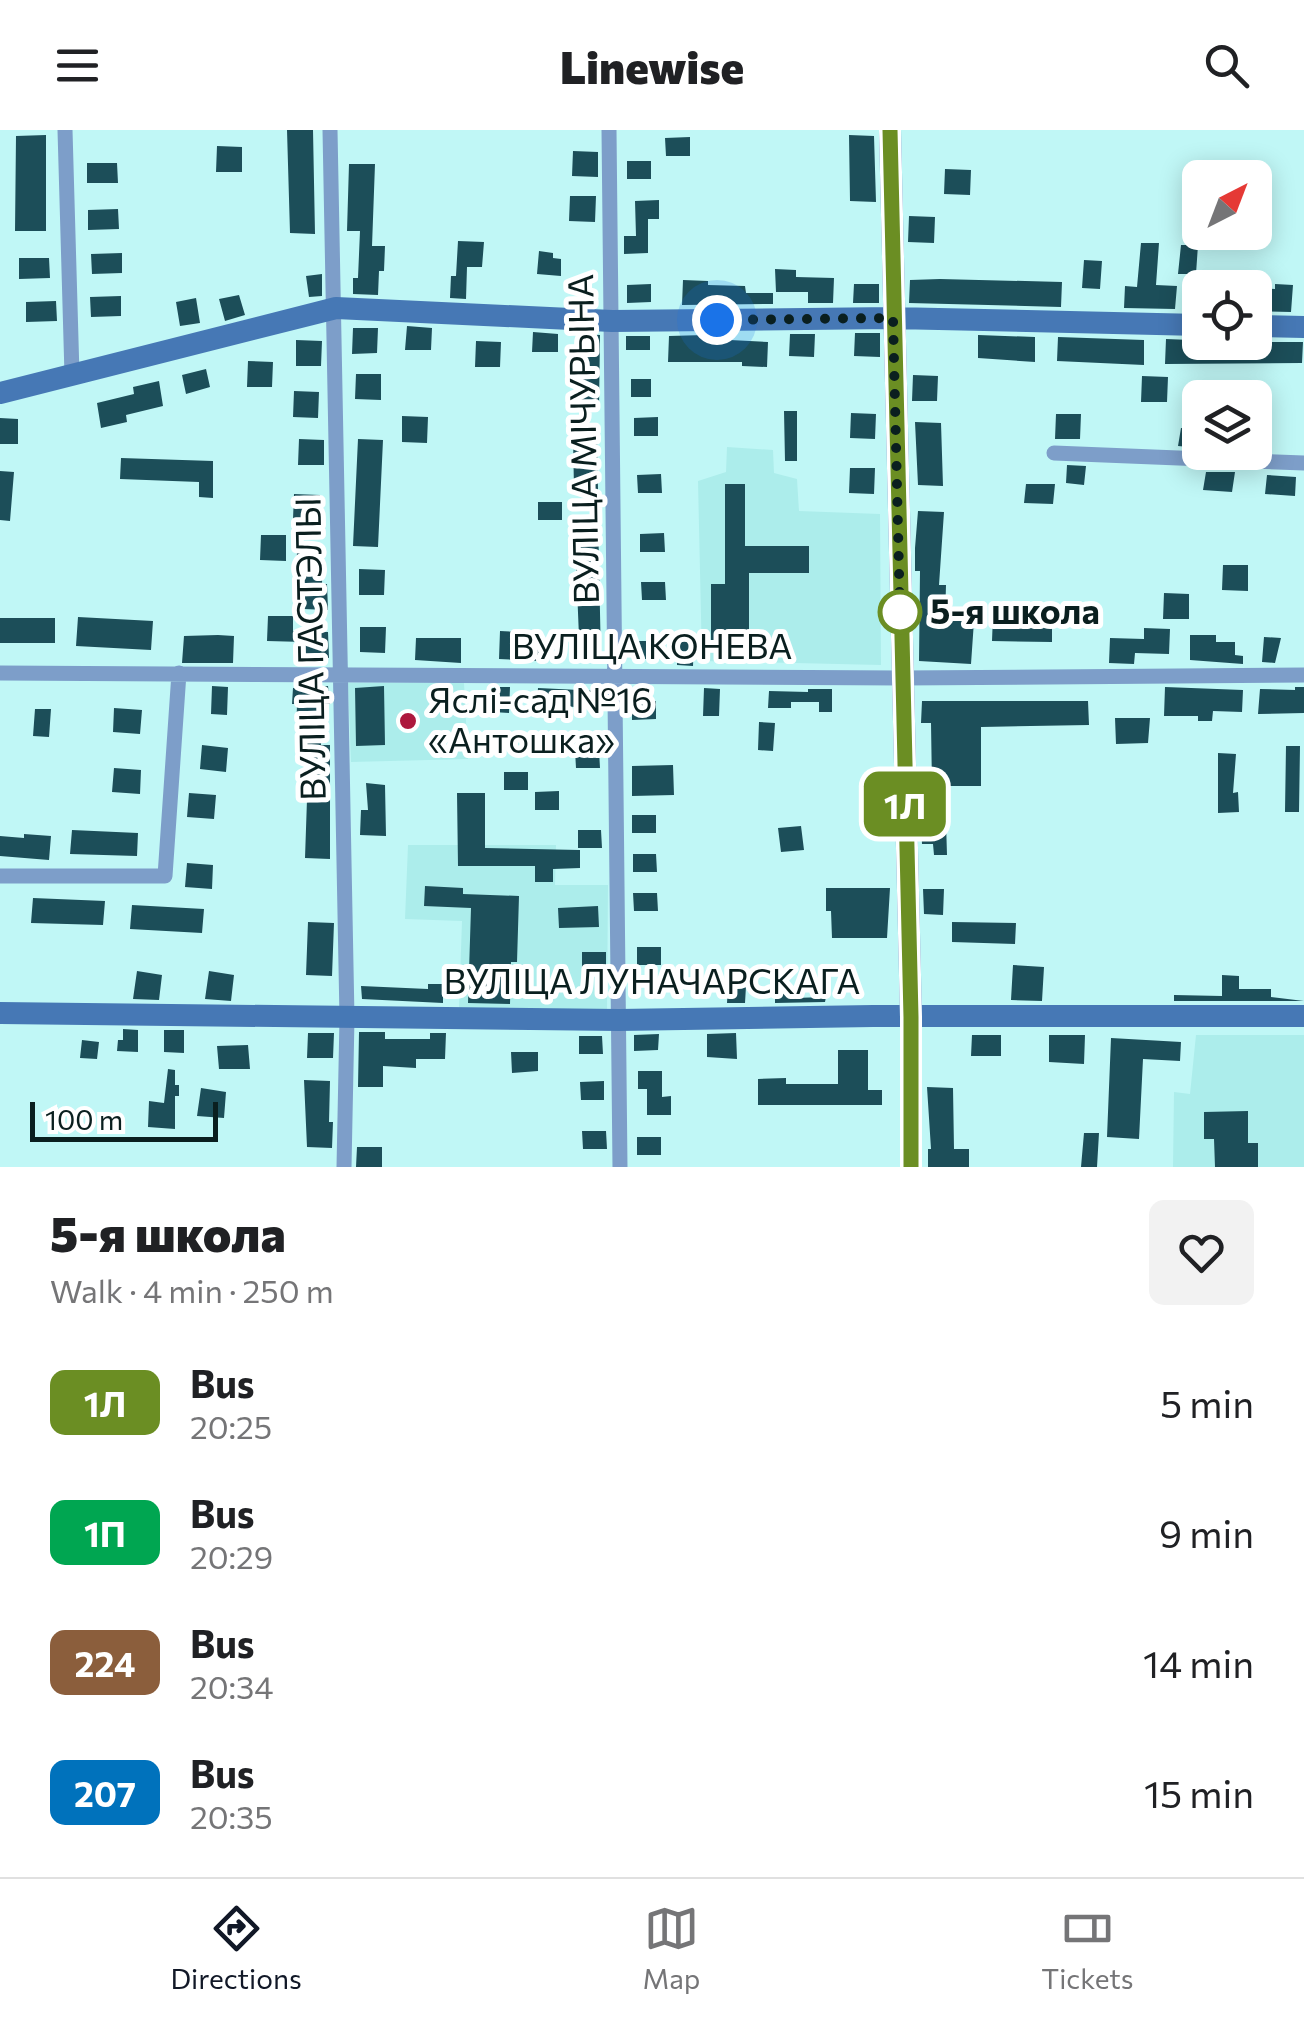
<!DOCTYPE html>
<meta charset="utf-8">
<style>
body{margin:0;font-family:Commissioner,sans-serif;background:#f2f2f2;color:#202124;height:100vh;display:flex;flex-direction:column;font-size:38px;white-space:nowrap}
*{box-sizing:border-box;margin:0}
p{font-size:32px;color:#757577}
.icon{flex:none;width:55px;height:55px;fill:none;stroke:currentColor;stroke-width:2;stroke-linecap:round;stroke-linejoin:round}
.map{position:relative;height:1037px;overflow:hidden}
.sheet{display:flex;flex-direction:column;background:#fff;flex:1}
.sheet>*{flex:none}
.badge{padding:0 20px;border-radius:15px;font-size:35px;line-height:65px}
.needle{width:65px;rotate:42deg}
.controls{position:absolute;left:1182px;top:30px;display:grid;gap:20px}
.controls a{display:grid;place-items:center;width:90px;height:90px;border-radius:15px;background:#fff;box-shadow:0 5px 25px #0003;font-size:50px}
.scale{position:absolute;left:30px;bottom:25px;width:188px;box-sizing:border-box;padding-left:10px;border:5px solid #0a1f1f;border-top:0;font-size:28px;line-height:35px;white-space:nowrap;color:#0a1f1f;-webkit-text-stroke:8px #fff;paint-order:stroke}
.you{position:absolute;width:50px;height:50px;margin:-25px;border:8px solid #fff;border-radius:50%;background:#1a73e8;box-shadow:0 0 0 15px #1a73e833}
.map>.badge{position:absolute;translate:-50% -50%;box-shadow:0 0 0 5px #fff}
.round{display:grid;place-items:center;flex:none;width:105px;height:105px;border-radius:15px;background:#f2f2f2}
.summary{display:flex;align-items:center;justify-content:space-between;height:170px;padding:0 50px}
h1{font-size:48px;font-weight:800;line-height:75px}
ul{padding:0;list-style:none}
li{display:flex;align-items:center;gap:30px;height:130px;padding:0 50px}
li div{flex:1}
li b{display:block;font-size:38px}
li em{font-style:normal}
li .badge{min-width:110px;font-weight:700;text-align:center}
header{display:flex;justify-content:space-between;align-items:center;height:130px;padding:0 50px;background:#fff;font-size:45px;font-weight:800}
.tab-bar{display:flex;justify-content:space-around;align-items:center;height:140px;border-top:2px solid #e0e0e0;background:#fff;font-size:28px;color:#757577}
.tab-bar a{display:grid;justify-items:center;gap:5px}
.tab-bar .current{color:#111827}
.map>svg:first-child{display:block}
</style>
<header><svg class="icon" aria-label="menu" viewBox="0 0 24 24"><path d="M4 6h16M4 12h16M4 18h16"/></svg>Linewise<svg class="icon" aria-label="search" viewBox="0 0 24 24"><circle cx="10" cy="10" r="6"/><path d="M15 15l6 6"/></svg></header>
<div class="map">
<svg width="1304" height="1037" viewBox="0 0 1304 1037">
<rect width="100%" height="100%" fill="#c0f7f6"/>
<!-- built -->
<path fill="#acedeb" d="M727,317l46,3 1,23 23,6 2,32 81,3 1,151 -179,-4 -4,-180 28,-9z
M348,553h116l4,76 -117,3z
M408,715h148l-1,40h53l-1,126 -148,-2 3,-88 -57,-2z
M1196,905h108v132h-131l1,-75 16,2z"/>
<!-- building -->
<path fill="#1c4e59" d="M287,0h26l2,104 -25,-1z
M46,5v96h-31l1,-95z
M849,5l25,1 2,66 -26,-1z
M690,7v19h-24l-1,-18z
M217,16l25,1v25h-26z
M573,21l25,1v25l-26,-1z
M627,31h24v18h-24z
M87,33h30l1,20h-31z
M349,34h26l-3,82h13l-1,25h-5l-1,24 -25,-1v-16h5l2,-47h-13z
M945,39l26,1 -1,25 -26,-1z
M570,66h26l-1,26 -26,-1z
M659,70v19h-11v34l-24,1v-18h12l-1,-35z
M118,79l1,20 -31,1v-20z
M909,86l26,1 -1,26 -26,-1z
M458,111l26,1 -2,25h-15l-1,32 -16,-1 1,-22h5z
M1141,113h18l-3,42 21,1 -2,23 -51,-1 1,-22 12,1z
M1181,115h17l-2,29h-18z
M539,121l14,2v5l8,1v17l-24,-2z
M122,123v20l-30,1 -1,-20z
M19,128h30l1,20 -31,1z
M1084,130l18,1 -2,28 -18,-1z
M775,139l21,1v7l38,1 -1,25h-25v-11h-32z
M322,144v22l-13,1 -3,-21z
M940,149l122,3 -1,25 -152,-4 1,-23z
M683,150l25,1v4l37,1 1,7h27v11l-91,1z
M651,154v18l-24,1v-18z
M854,154h25v19h-26z
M1275,154l18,1 -2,27 -36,-1v-23l20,1z
M239,165l6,20 -20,6 -6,-22z
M121,166v20l-30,1 -1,-20z
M196,168l4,25 -20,3 -4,-24z
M56,171l1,20 -31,1v-20z
M407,196l25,2 -1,22h-26z
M353,198h25l-1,25 -25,1z
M533,202l25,2v18h-26z
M855,203h25v24l-26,-1z
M577,204l23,1 -1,72h-24l-1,-49h4z
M790,204h25l-1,23 -25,-1z
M705,205l25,1v4l38,2 -1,25 -25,-1v-4h-74l1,-26z
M978,205l57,2v25l-57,-4z
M626,206h24v14h-24z
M1058,207l86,3v25l-87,-4z
M1166,209l25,1v2h112l-1,21 -137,1z
M296,210l26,1 -1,25h-25z
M476,211l25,1 -1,25h-25z
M248,231l25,1 -1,25h-25z
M206,239l4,18 -24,7 -4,-19z
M356,244h25v26l-26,-1z
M913,245l25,1 -1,25h-25z
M1142,246l26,1 -1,25h-26z
M631,249h20v18h-20z
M159,251l4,25 -37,9 1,7 -26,6 -4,-25 37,-9 -1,-7z
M294,261l25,1 -1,26 -25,-1z
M784,281h13v50h-12z
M851,283l25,1 -1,25 -25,-1z
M1056,284h25l-1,25h-25z
M402,286l26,1 -1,26 -25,-1z
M658,287v19h-24v-18z
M0,288l18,1v25h-18z
M915,292l26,1 2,63 -25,-1z
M1181,298h19v20l-22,-2z
M597,305l1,55h-24l-1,-54z
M299,309l25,1v25h-26z
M358,309l25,1 -5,107 -25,-1z
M121,328l92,3v37l-14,-1v-15l-79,-3z
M1067,335l19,1 -2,19 -18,-2z
M850,338h25l-1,26 -25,-1z
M0,341l14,1 -4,49 -10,-1z
M1206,342h29l-3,20 -29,-2z
M661,344l1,19h-24l-1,-18z
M1267,345l29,2 -1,19 -30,-2z
M725,354h20v62h64v27h-60v68h-38v-57h14z
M1026,354h29l-2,20 -29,-1z
M294,364l26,1 -1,25 -26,-1z
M538,372h24v18h-24z
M918,381l26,1 -5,73h7l-1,34 29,2 -3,43 -52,-3 1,-90h-5v-23z
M574,386h24l3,145h-21z
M664,403l1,19h-25v-18z
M261,405h25v26l-26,-1z
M297,422l26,1 -1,31h5l1,26 -24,-1v-31l-8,-1z
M1223,435h25v26l-26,-1z
M359,439l26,1 -1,25h-25z
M641,452h24l1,18h-24z
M1164,463l25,1v25h-26z
M993,485l59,1v26l-60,-1z
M268,486h25v15l35,1 1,26 -25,-1v-15l-37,-1z
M78,487l75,4 -2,29 -75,-4z
M0,488h55v25h-55z
M360,497h26l-1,26 -25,-1z
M1144,498l26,1 -1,25 -34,-1 -1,11 -25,-1 1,-25 34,1z
M500,501l42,2 -2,28 -41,-2z
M218,505l16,1 -1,27h-51l2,-27z
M1190,505h26v7h19v13l8,1v8l-53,-4z
M678,507l16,1 -1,28 -16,-1z
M1264,507l17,1 -6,25 -13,-1z
M416,508h45v25l-46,-3z
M632,511h24v18h-23z
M212,556l16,1 -1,28 -16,-1z
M328,556l2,18h-8l-1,41h9v114l-25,-1 3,-88h-4l1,-34h-9l1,-32h-5l1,-16z
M384,556l1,59 -29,1 -1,-58z
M494,557h16l-1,26 -16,-1z
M1165,557l78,3 -1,22 -29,-1 -1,10h-14v-5h-34z
M1295,557h9v26l-46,1 2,-25 35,1z
M538,558l62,3v18l-63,-5z
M704,558l16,1 -1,27h-16z
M808,559h24v23h-13v-10h-28v6h-23l1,-17 39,1z
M656,571v18l-24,1v-18z
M922,571h166l1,24 -108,2v59h-49l-1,-63h-10z
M114,578l28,2 -2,24 -27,-2z
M35,579h16l-2,28 -16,-1z
M1115,588h35l-2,25 -32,1z
M759,592l16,1 -2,28 -15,-1z
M202,615l26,3 -2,24 -26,-3z
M1286,616h14l-1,66h-14z
M575,620h24l1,18h-24z
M1218,623l18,1 -3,39 5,-1 1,20 -21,1z
M673,635l1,30 -42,1v-30z
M114,638l27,2 -1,24 -28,-2z
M504,642h24v18h-24z
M366,653l19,2 1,51 -26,-1 1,-25h7z
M559,661v19h-24v-18z
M189,663l27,2 -2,24 -27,-2z
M457,663h28v55l95,2v18l-27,1v13h-18v-16h-77z
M632,685h24v18h-24z
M946,692l1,33h-13l-1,-11h-11l-1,-21z
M801,696l3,24 -23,2 -3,-24z
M72,700l66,3 -1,23 -67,-2z
M578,700h23l1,18h-24z
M24,704l27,2 -2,24 -49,-4v-20l24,2z
M633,724h23l1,18h-24z
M187,733l26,2 -1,24 -27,-2z
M425,756l38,2v6l56,2 -2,66h-6l-1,42 -42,-1 3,-95 -47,-2z
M826,758h64l-3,50h-55l-1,-27h-5z
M923,759h21l-1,26 -19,-1z
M633,763h24l1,18h-24z
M33,768l72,3 -2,24 -72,-2z
M132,775l72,4 -2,24 -72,-4z
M598,776l1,21 -40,1 -1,-20z
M308,792l26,1 -2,53 -26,-1z
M952,792l64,1 -1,21 -63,-2z
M637,817h24v18h-24z
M582,822h24v18h-24z
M1013,835l31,2 -2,34 -31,-1z
M137,841l25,4 -3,25 -26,-1z
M209,841l25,4 -3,26 -26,-2z
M1222,845l17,1v13h32v8l33,4h-130v-6l48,1z
M428,854h15v19l-81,-4 -1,-13 67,3z
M728,855l18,1 -1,17h-18z
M775,859l20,2 -1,7 32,-1 -1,5 -50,1z
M123,899l15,1v22l-21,-1 1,-11h5z
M164,900h20v23l-20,-1z
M359,902h26v7h45v-6h16l-1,26h-29v9l-33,-2v21h-25z
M308,903h26l-1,25h-26z
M736,903l1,26 -30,-2v-23z
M659,904l-1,16 -24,1v-16z
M972,905h29v21h-30z
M1049,905h36l-1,29 -35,-2z
M579,906h23l1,18h-24z
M1111,908l70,4 -1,19 -37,-2 -4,80 -32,-2z
M82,910l17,2 -2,17 -17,-1z
M248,915l2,24h-31l-2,-23z
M838,920h30v40h14v15h-124v-26l28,-1v6h52z
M511,922h27v19l-26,2z
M168,939l7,1v15h4v11h-4v33l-27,-2 1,-26 15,2z
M638,941h24v26l9,-1v19h-24v-26h-9z
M304,950l26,1 -1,41h4l-1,26 -25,-1z
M604,951v19h-23l-1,-18z
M927,957l26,1 1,61h15v18h-41v-18h3z
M201,958l25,4 -2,26 -27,-2z
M1248,981v32h10v24h-43l-1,-28h-10v-27z
M582,1001h24l1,18h-24z
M1084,1003h15l-2,34h-16z
M637,1007h24v18h-24z
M357,1017h25v20h-26z"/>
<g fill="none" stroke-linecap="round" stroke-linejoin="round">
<!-- street -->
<path stroke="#7d9ec9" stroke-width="15" d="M65,0l7,245
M330,0l17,888 -3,149
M609,0l11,1037
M1054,323l250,10
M0,543l901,5 403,-3
M0,746h165l14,-203"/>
<!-- secondary -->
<path stroke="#4678b5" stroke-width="22" d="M890,0l21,887v150
M1255,196l49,1
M0,263l336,-85 276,13 281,-3 307,7
M0,883l619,7 254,-4h431"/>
</g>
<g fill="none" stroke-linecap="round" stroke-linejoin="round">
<!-- line casing -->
<g stroke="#fff" stroke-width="22">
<path id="line" d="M890,0l21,887v150"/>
</g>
<!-- line -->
<use href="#line" stroke="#6b8e23" stroke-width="15"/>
<!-- walk -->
<path stroke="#0a1f1f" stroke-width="10" stroke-dasharray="0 18" d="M717,190l176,-2 7,294"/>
</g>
<!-- markers -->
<circle fill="#fff" stroke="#6b8e23" stroke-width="5" cx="900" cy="482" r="20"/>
<circle fill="#ad183d" stroke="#fff" stroke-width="4" cx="408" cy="591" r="10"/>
<g text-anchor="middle" stroke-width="10" stroke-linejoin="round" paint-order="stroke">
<!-- street labels -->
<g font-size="35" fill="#0a1f1f" stroke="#fff">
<text transform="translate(584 309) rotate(-91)" y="12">ВУЛІЦА МІЧУРЫНА</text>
<text x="652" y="529">ВУЛІЦА КОНЕВА</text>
<text transform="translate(311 519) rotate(-91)" y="12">ВУЛІЦА ГАСТЭЛЫ</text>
<text x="652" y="864">ВУЛІЦА ЛУНАЧАРСКАГА</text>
</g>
<!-- stop labels -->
<g font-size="35" font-weight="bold" fill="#0a1f1f" stroke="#fff" text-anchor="start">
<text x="930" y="494">5-я школа</text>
</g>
<!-- poi labels -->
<g font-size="35" fill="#0a1f1f" stroke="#fff" text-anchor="start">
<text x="428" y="583">Яслі-сад №16<tspan x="428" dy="40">«Антошка»</tspan></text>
</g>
</g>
</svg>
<div class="controls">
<a><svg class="needle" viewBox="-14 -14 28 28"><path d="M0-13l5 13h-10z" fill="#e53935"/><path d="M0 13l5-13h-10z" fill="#757577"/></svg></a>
<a><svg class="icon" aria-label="locate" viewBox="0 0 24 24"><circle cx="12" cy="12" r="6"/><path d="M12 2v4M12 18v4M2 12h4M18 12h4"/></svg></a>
<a><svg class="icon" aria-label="layers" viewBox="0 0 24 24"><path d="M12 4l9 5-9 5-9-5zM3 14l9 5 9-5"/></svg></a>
</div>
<div class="scale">100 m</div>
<div class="you" style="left:717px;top:190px"></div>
<b class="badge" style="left:905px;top:674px;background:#6b8e23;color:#fff">1Л</b>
</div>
<section class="sheet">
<div class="summary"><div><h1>5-я школа</h1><p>Walk · 4 min · 250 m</p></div><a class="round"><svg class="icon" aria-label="heart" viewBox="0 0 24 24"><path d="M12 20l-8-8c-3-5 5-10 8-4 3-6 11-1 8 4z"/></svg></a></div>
<ul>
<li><span class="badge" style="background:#6b8e23;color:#fff">1Л</span><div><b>Bus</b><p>20:25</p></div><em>5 min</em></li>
<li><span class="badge" style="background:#00a651;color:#fff">1П</span><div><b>Bus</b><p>20:29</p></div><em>9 min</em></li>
<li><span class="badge" style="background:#8b5e3c;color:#fff">224</span><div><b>Bus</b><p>20:34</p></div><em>14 min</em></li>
<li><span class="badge" style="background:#0072bc;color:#fff">207</span><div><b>Bus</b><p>20:35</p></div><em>15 min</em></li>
</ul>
</section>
<nav class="tab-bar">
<a class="current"><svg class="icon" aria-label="directions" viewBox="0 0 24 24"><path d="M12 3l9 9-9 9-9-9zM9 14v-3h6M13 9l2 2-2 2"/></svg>Directions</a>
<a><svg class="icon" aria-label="map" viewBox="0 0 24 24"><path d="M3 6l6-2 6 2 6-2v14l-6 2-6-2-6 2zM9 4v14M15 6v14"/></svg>Map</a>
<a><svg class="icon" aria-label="tickets" viewBox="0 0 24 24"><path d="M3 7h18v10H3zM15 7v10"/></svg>Tickets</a>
</nav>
